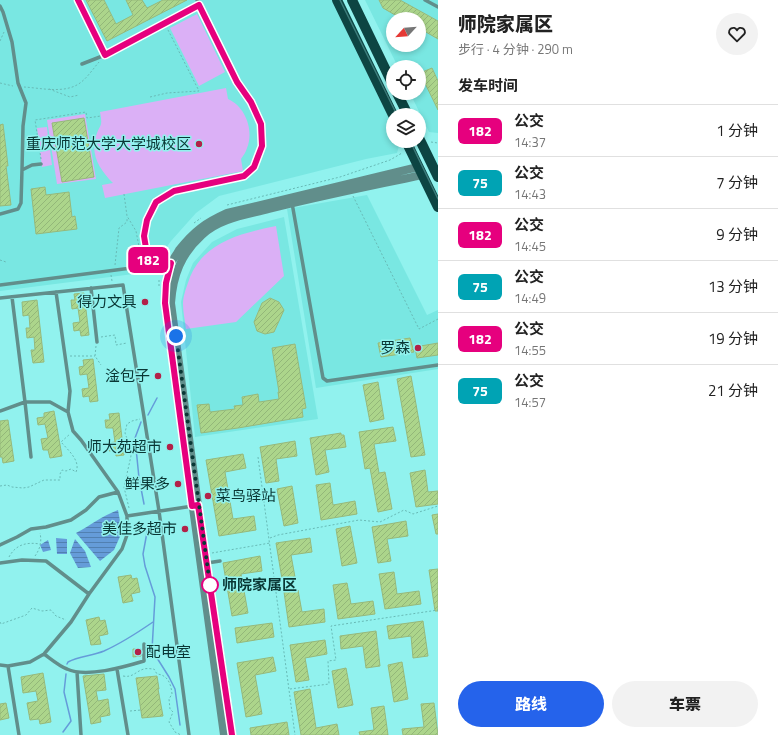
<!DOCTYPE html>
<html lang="zh">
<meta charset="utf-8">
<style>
body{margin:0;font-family:"Titillium Web","Noto Sans SC",sans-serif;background:#f2f2f2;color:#222;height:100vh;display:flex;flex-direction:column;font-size:15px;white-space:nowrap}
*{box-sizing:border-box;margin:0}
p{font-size:13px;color:#767676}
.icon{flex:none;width:22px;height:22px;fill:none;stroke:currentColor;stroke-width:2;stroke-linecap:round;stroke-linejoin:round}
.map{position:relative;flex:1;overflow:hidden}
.sheet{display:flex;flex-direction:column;background:#fff;width:340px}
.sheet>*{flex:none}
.badge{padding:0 8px;border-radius:6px;font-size:14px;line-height:26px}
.needle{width:26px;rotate:244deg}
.fabs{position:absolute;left:386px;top:12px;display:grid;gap:8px}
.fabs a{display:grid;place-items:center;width:40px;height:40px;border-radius:50%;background:#fff;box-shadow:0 2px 6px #0003;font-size:20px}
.you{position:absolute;width:20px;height:20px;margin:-10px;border:3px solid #fff;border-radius:50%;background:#1a73e8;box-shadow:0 0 0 6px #1a73e833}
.map>.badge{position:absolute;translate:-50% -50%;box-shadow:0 0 0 2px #fff}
h2{padding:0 20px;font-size:15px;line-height:36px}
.round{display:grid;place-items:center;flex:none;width:42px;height:42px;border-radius:21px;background:#f2f2f2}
.head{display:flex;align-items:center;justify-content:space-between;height:68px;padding:0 20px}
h1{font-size:19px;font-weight:800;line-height:30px}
.action{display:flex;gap:8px;margin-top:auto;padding:8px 20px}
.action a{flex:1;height:46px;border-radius:24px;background:#2563eb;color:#fff;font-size:16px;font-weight:800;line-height:46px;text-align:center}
.action a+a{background:#f2f2f2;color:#222}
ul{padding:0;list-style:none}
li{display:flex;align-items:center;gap:12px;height:52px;padding:0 20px;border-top:1px solid #e0e0e0}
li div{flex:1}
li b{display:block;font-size:15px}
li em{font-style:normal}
li .badge{min-width:44px;font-weight:700;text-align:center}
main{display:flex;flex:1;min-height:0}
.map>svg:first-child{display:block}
</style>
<main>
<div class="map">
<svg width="438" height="735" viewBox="0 0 438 735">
<defs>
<pattern id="water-rules" width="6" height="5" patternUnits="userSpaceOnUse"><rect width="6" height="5" fill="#659cd9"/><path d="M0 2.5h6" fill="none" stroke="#5180b1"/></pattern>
<pattern id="building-hatch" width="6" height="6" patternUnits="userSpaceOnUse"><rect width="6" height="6" fill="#acd58b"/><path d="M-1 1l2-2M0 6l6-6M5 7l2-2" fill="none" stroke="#93b779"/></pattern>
</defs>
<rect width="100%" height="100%" fill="#91f2ee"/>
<!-- built -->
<path fill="#79e7e2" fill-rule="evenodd" d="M0,0h332l61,126v15h5l1,5 -2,7 -31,6 -147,37 -23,17 -25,28 -12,17 -2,13 -157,20z
M365,0h73v133l-9,-1 -19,-39h9v-26h-21zM393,19h26v26h-26z
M367,195l60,120 11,-5v59l-122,19 -29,-179z
M284,217l34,202 -123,18 -14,-135 5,-22 7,-17 19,-21 25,-13z"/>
<!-- pitch -->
<path fill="#dbb0f6" d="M197,14l28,58 -26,14 -29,-58z
M226,88l2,11c18,8 26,32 19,49 -1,4 -4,8 -6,11l2,12 -138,27 -3,-13 11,-2c-13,-13 -23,-28 -17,-47 4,-13 7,-8 4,-24z
M85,114l11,65 -39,5 -10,-64z
M47,127l2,20 -9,2 -3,-21z
M50,150l2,15 -10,2 -2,-15z
M276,226l8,50 -48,46 -50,7c-1,-8 -3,-17 -3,-25 0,-9 4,-18 7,-27 15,-36 52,-44 86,-51z"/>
<!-- water -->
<path fill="url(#water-rules)" d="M118,510l4,22 -8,18 -14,11 -24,-28c15,-8 26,-17 42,-23z
M56,538l11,1v15h-10z
M75,539l10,12 6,16 -13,1 -8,-15z
M48,540l3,10 -8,2 -3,-7z"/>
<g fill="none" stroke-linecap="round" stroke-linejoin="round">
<!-- stream -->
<path stroke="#659cd9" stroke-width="1.5" d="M148,415l9,-17
M141,422l-6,16 4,40 5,26
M148,527l-5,27 2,12 10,31 -3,53 17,27 6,12 5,36
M67,664l1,-2c11,-6 24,-6 36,-11 18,-8 33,-18 49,-29
M63,732l8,-11 -7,-29 2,-18"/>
</g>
<!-- building -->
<path fill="url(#building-hatch)" stroke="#96b97b" d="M86,0h18l12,24 17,-9 -7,-15h16l5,8 16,-8h24l-80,41z
M379,0h21l38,21v18l-19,-11v-9h-17l-19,-11z
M432,68l6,13v29l-18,-37z
M84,118l10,59 -32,5 -10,-59z
M3,124l5,42h-2l5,39 -11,1v-81z
M45,187l1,8 23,-3 3,25 3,-1 2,13 -41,5 -5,-45z
M84,293l5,42 -8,1 -1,-6 -6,1 -1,-8 7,-1 -2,-14 -6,1 -1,-9h4l-1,-6z
M270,298l9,4 5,8 -10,22 -9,2 -8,-3 -3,-9 8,-19z
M37,300l7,62 -11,1 -2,-13h4l-1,-13 -7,1 -1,-10h4l-1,-13 -6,1 -1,-14z
M410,338l4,14 -33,5 -3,-14z
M438,343v12l-21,3 -2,-11z
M295,344l11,64 -4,1 1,8 -65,11 -37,5 -4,-28 12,-1 1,8 25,-3 -1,-3 9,-1 -1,-8 16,-3 1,8 20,-3 -1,-7h1l-7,-44z
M93,359l5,42 -8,1 -1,-6 -6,1 -1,-8 7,-1 -2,-14 -7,1 -1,-8 5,-1 -1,-6z
M411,376l14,79 -14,2 -14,-78z
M378,382l6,37 -14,3 -7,-37z
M54,411l8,45 -12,2 -2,-8h-5l-2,-11 7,-1 -3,-14 -7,1 -1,-7 7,-1v-4z
M119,413l5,42 -8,1 -1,-6 -6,1 -1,-8 7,-1 -2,-14h-7l-1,-8h5l-1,-6z
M8,420l6,41 -11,2 -1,-6h-2v-36z
M393,427l3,14 -22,3 5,29 6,-1 7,37 -14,3 -8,-44 -5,1 -6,-37z
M341,433v2h3l2,12 -21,3 4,22 -13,3 -6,-37z
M295,441l2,15 -21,3 3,22 -13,2 -6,-36z
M243,454l3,14 -21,4 8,47 21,-3 2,14 -37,6 -13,-76z
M425,470l3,22 10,-1v13l-22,3 -6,-34z
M330,483l3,22 22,-4 2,13 -36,6 -5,-35z
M292,486l6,37 -14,3 -7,-37z
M438,514v20h-2l-4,-19z
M406,521l2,15 -21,3 4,22 -13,2 -6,-36z
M350,526l7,37 -15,3 -6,-37z
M310,538l2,14 -21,3 4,22 -13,2 -6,-36z
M260,556l2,15 -21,3 7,39 -16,3 -9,-53z
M438,569v42h-3l-6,-41z
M394,572l3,22 22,-3 2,13 -36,5 -6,-35z
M131,575l1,4 5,-1 3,14 -9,2 2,7 -10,2 -5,-26z
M347,583l4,21 22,-3 2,13 -37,5 -5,-34z
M298,590l4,22 22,-3 1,13 -36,5 -5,-35z
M99,617l1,4 5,-1 3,14 -9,2 2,8 -10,1 -5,-25z
M423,621l5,35 -15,2 -2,-22 -22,3 -2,-13z
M272,623l2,14 -37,6 -2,-15z
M376,631l4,35 -14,2 -3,-22 -22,3 -1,-13z
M325,640l2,14 -22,4 4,22 -13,2 -6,-37z
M133,649h8v7l-8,1z
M273,657l3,14 -21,4 7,39 -16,3 -9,-54z
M402,662l6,37 -14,3 -6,-37z
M346,668l7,37 -15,3 -6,-37z
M43,673l8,49 -11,2 -1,-5 -9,1 -3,-17 11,-2 -2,-10 -13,2 -2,-16z
M104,674l2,16 -10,1 2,10 10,-2 2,16 -10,2 1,5 -10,2 -8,-48z
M157,676l2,13h-1l5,27 -21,2 -6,-40z
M310,689l6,39 21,-4 2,11h-38l-7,-43z
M6,703l3,15 -9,2v-16z
M434,703l4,32h-35l-1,-6 22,-2 -3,-23z
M384,706l4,29h-28l-1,-3 15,-2 -3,-22z
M287,722l2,13h-38l-1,-7z"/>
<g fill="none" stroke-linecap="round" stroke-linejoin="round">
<!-- path -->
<path stroke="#68bab6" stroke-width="1" stroke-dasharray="2 2" stroke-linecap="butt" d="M0,41l4,-9
M0,83l13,3
M24,87c17,1 41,7 56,-4 7,-5 13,-14 19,-21
M49,89l21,8 9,-2
M150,97l17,-4 32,-2 -32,-63
M431,142l7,1
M41,159l-6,-39 51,-8 1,6 14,-2
M124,194l3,22 9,15 6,31
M353,196l66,133 19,-10
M227,205l113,-28 50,-17 12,-7
M194,223l7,-5
M0,260l6,2
M115,265l4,-37 8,-6v-4
M111,275l1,6
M159,286v-6
M101,337l14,-2 1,10 11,-2
M96,346l-1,10 6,9
M70,356h25
M258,457l37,278
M0,486l7,-1 5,2 11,1 6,-1 15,-7h16v-6l2,-4 4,1 5,-2 5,3c5,-11 -8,-22 -15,-30l9,-8
M129,508l-5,-21 7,-31 -1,-9 -5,-14 2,-9 5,-3 8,-2
M270,538l8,-3 81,-15 21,2 24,-12 9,4 25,-8
M212,553l58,-10
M35,556c5,-7 7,-14 5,-23
M9,557c7,-13 18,-15 31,-13
M0,622l1,2 25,-9 6,-7 10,3 9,-1 5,6 10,4
M123,676c10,2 13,-5 21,-7 3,-1 7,0 10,0l3,5c11,1 14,10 15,20l-3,5 1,10 3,3 -4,10 6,10 6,3
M290,689l39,-5 -1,-23 8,-1 -5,-34 107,-16
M130,711l11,-1"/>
<!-- service -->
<path stroke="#618e8b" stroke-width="3.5" d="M78,0l27,55 94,-50
M425,0l13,7
M0,6l3,6 9,30 6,41 8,20 -3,23 -1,44
M82,64l23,-9
M292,203l31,175 4,3 111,-16
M0,214l18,-5 3,-6 1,-33 10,-5 9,-1
M149,266l-5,-30 3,-16 9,-18 18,-11 70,-15 9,-9 9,-22 -1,-21 -10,-22 -14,-20 -40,-82
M0,285l170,-22
M91,288l6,54
M56,292l14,99 -2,21
M12,297l13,105 6,55
M0,298l123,-13 36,226 30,224
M0,411l25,-9h25l18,10 5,19 8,9 37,52 9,24 66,-10
M0,545l17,-8 14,-8 15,-2 25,-7 15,-10 13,-13 19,-5
M0,563l22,-3 24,1 43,33
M207,563l13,-2
M44,654c7,5 15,12 23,15 19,9 57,-2 77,-8v-17
M0,665l8,1 22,-4 14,-8 27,-32 18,-28 33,-45 5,-14v-19
M8,666l11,69
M117,669l11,66
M77,672l4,63"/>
<!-- tertiary -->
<path stroke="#618e8b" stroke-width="8" d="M224,735l-59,-432c1,-13 1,-27 6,-40 2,-4 6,-9 8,-13 15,-19 26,-27 48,-37l191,-46
M232,735l-34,-230 -27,-202c2,-28 10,-49 31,-68 18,-17 45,-20 67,-26 51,-13 102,-23 153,-34"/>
<!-- primary -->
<path stroke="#0d4543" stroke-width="10" d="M337,0l56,115
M352,0l41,85
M397,93l11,22
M419,138l19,39
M406,141l32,66"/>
<!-- rail -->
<path stroke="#3d7d7b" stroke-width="1.5" d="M340,0l57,115
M410,141l28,58"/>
</g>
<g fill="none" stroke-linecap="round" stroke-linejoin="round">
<!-- line casing -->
<g stroke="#fff" stroke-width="9">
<path id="line" d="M78,0l27,55 94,-50 38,77 14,20 10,22 1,22 -8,21 -10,9 -70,15 -18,11 -9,18 -3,16 5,30 22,-3 -5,20 -1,20 27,203 6,-1 34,230"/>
</g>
<!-- line -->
<use href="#line" stroke="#e6007e" stroke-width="6"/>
<!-- walk -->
<path stroke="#0a3735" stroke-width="4" stroke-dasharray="0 7.2" d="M176,336l34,249"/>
</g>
<!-- markers -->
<g fill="#b22148" stroke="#91f2ee" stroke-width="1.5">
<circle cx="199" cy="144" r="4"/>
<circle cx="145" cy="302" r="4"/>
<circle cx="418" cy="348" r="4"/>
<circle cx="158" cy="376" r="4"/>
<circle cx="170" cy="447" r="4"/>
<circle cx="178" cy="484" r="4"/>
<circle cx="208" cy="496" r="4"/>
<circle cx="185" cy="529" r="4"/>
<circle cx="138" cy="652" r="4"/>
</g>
<circle fill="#fff" stroke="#e6007e" stroke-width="2" cx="210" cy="585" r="8"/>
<g text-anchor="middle" stroke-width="3" stroke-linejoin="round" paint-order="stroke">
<!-- poi labels -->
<g font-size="15" fill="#0a3735" stroke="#91f2ee" text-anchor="end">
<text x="191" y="149">重庆师范大学大学城校区</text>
<text x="137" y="307">得力文具</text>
<text x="410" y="353">罗森</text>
<text x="150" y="381">淦包子</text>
<text x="162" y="452">师大苑超市</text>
<text x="170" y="489">鲜果多</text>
<text x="216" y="501" text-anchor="start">菜鸟驿站</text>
<text x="177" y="534">美佳多超市</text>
<text x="146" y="657" text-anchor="start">配电室</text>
</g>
<!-- stop labels -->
<g font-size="15" font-weight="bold" fill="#0a3735" stroke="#91f2ee" text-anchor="start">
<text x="222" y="590">师院家属区</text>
</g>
</g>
</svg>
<div class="fabs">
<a><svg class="needle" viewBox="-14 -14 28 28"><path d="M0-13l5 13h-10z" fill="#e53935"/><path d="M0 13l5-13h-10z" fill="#767676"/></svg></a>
<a><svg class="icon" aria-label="locate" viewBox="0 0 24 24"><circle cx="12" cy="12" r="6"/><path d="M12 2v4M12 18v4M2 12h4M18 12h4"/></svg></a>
<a><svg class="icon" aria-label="layers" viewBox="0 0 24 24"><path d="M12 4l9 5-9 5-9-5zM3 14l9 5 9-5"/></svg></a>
</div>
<div class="you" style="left:176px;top:336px"></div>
<b class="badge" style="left:148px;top:260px;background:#e6007e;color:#fff">182</b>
</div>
<section class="sheet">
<div class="head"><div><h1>师院家属区</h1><p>步行 · 4 分钟 · 290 m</p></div><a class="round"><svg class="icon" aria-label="heart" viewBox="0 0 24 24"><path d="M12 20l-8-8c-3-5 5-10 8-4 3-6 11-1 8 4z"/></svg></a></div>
<h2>发车时间</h2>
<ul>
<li><span class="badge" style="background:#e6007e;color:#fff">182</span><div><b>公交</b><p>14:37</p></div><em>1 分钟</em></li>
<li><span class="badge" style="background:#00a3b4;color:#fff">75</span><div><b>公交</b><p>14:43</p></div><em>7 分钟</em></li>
<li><span class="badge" style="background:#e6007e;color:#fff">182</span><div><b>公交</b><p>14:45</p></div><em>9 分钟</em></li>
<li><span class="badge" style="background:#00a3b4;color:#fff">75</span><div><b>公交</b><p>14:49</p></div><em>13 分钟</em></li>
<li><span class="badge" style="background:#e6007e;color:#fff">182</span><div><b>公交</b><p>14:55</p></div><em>19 分钟</em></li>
<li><span class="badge" style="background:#00a3b4;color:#fff">75</span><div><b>公交</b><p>14:57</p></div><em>21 分钟</em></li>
</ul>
<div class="action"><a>路线</a><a>车票</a></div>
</section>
</main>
